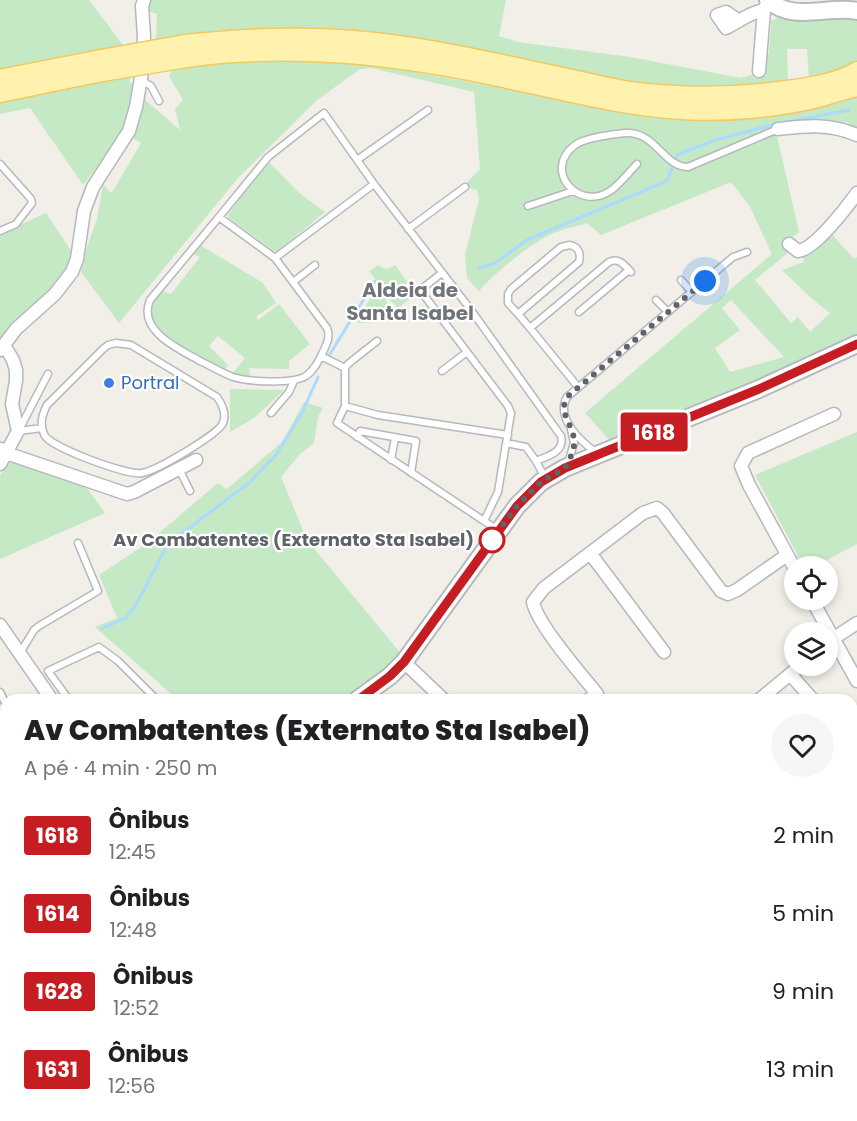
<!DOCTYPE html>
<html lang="pt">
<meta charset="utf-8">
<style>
body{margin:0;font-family:Poppins,sans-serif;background:#f6f6f6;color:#202124;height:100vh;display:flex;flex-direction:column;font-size:22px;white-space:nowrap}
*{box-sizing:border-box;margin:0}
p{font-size:20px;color:#757577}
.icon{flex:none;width:33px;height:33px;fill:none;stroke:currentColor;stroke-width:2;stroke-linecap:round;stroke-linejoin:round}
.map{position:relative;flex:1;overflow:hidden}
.details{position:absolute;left:0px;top:694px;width:858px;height:428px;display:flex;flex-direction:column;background:#fff;border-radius:18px 18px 0 0;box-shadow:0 3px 9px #0003}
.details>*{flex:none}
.badge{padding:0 12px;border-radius:4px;font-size:21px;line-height:39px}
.tools{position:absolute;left:784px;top:556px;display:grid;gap:12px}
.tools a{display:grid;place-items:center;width:54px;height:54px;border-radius:50%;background:#fff;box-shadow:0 3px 9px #0003;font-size:30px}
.you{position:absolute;width:30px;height:30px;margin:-15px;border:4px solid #fff;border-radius:50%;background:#1a73e8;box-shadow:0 0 0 9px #1a73e833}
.map>.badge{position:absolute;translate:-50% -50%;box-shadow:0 0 0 3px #fff}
.round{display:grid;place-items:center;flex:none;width:63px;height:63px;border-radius:32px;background:#f6f6f6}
.headline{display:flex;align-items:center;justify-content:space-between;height:102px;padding:0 24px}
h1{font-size:28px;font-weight:800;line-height:45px}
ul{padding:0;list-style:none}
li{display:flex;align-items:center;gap:18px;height:78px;padding:0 24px}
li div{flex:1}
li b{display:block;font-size:22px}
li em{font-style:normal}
li .badge{min-width:66px;font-weight:700;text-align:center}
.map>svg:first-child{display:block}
</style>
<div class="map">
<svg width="857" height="1121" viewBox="0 0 857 1121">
<rect width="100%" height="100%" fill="#f1efe8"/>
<!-- green -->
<path fill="#c5e8c5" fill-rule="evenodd" d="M0,0h89l34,45 -123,26z
M151,0h355l-7,36 19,6 112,15 111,21 13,-4 15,-21 2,-32 6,-3 69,-3 11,6v41l-7,7 -41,9 -2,-29h-20l1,32 -12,3 -84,4 -82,-9 -454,-39 1,-26 -9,-3z
M260,59l104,4 236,43 170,7 87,-16v31l-10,-6 -72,5 24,105 -16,13 7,6 -35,29 36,43 7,-6 12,15 20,-19 -19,-15 -29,-28 22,-8 -2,-5 28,-25 24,27 3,-2v78l-133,62 -112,46 -27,-30 187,-159 -22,-47 -17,-23 -4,-1 -128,52 -14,-12c-12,4 -26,6 -37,12 -21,9 -56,39 -71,56l-12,-13 -2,-23 14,-56 -2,-9 -7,-2 -3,-6 13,-13 -6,-77 -103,-24 -11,1 -44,32 -78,77 -119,145 -38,-51 5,-22 11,-31 6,-35 8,9 2,-2 28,-48 -10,-6 12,-39 37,32 -5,-21 8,-9 -14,-24 4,-8zM731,300l53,57 -54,15 -15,-24 25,-18 -18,-22z
M130,77v6l6,2 -15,52 -38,48 -53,-77 -30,6v-12z
M268,161l30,31 27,20 -47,39h-4l-45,-33 -1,-4z
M46,213l26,39 -1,12 -27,37 -44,39v-106z
M200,245l63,38 13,20 -20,14 2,3 21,-16 31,40 -21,17v8l-40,-1 1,8 -17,-3 12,-15 -27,-22 -9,10 19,19 -3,4c-18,-10 -85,-37 -75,-64 2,-5 9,-10 13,-14l8,3 29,-37 -7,-3z
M378,265c7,5 10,5 17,0l21,29 -18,14 -10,-10 -3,3 7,8 -20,14h-14l-1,-3 19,-31h3l2,-3 -12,-15z
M230,389l54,1 -30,28 -24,14z
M304,402l19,6 -5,9 -4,26 -14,11 -19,23 26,63 95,115 -18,18 -37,27h-169l-83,-73 22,-9 -18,-43 47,-31 72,-61 9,6 55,-47z
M857,432v112l-43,23h-10l-49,-92z
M18,460l69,28 18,25 -105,46v-83c5,-9 8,-13 18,-16z
M386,1116h169l3,5h-182z"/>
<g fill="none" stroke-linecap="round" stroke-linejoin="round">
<!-- stream -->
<path stroke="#aadaff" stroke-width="3" d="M782,123l67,-13
M479,268l16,-5 32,-23 140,-59 10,-26 38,-15 61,-16
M330,354l45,-73
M101,629l25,-11 10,-13 32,-61 82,-62 26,-27 26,-42 16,-36"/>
<!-- lane casing -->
<g stroke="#b5b8bc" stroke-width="9">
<path id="lane" d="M141,80l10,6 8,15
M357,160l71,-50
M0,164l31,35 1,4 -16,21 -16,7
M637,164c-8,8 -17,20 -27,27 -32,21 -68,-21 -35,-46 9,-7 39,-11 50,-12 31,-2 37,33 63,34l90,-38
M374,184l97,126 90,126c4,16 -13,20 -25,25l9,17
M528,206l45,-15
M219,217l56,41 52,70c4,10 -1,17 -5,26 -4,8 -8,16 -16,22 -13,8 -57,6 -73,1 -11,-4 -22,-11 -33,-16 -21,-12 -63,-30 -50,-61z
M219,217l49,-60 56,-44 50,71 -99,74
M408,229l57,-42
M442,273l-22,17 88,116 3,7 -13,79 -14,29
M681,280l11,12
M293,282l22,-17
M656,300l12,12
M579,312l50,-42
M518,314l-10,-11v-9l3,-5 50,-42 9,-2c9,2 11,9 9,17l-61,52 12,14
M116,343l15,2 86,52c5,7 10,16 6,26 -4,11 -67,48 -81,50 -14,3 -89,-25 -97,-37 -6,-11 -3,-21 2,-31l56,-56 5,-4z
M321,356l24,12v38l-8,17 162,108
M345,368l3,-4 29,-23
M442,371l25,-19
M578,387l-48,-59 79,-66c10,-5 15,3 22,10
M345,406l33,9 130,20
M271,413l18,-21 5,-11
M20,428l28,-54
M18,431l24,-3
M357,437l3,-6 56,10 -5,32
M506,443l20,4 10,14
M597,453c-16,-11 -42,-35 -30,-56l166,-140 14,-5
M391,460l4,-22
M568,463l6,-20 -3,-14
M179,469l11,22
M20,653l14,-23 5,-4 59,-35 -20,-48
M0,692l6,13
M69,700l-21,-29 51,-24 19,14 39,39
M0,835l6,-1
M0,934l6,-2
M0,1024l6,19
M0,1069l4,11 -4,2
M0,1107l6,-4
M79,1116l4,5
M215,1116l3,5
M298,1116l3,5
M159,1121l9,-5
M359,1121l9,-5"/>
</g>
<!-- street casing -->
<g stroke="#b5b8bc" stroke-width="15">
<path id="street" d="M739,21l-13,-9 -9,3 9,13c12,-6 25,-16 38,-18
M759,71l5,-61 3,-6
M778,129c29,-3 52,-6 79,6
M789,244l9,7c16,-1 49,-44 59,-58
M4,345l12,-16 39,-35 17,-22 5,-13 7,-48 9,-24 36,-56 7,-24 6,-35 2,-35 -2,-31 2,-6
M0,350l4,-5 9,15 3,10v11l-4,23 6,27 -12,22 -5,-4
M0,464l6,-11 121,41 7,-2 62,-32
M590,553l74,99
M795,569l-46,-84 -8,-19 7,-13 86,-39
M812,600l45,81
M0,625l52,75
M828,642l29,-19
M404,662l40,38
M790,674l23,26
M588,700l9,-6c-16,-20 -60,-70 -64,-92l11,-14 99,-75 14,-5 6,5 58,78 7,3 9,-4 50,-35
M759,700l41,-34
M852,724l5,-6
M852,837l5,-6
M0,912l6,-2
M852,1088l5,-5
M852,1114l5,6
M771,1116l5,5
M117,1121v-5
M732,1121l3,-5"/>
</g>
<!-- secondary casing -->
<g stroke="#b6babf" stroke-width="20">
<path id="secondary" d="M768,0c26,23 59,5 89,11
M357,700l33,-24 14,-14 113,-156 24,-24 24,-14 194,-79 98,-45
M0,890l6,-2"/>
</g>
<!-- primary casing -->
<g stroke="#f2c960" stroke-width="21">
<path id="primary" d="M185,44c63,-7 127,-9 190,-2 62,7 122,21 183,34 23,5 47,11 71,15 52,7 106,6 158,-1 22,-3 51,-7 70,-19
M186,58c103,-14 201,-4 303,17 64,13 128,31 193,35 45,3 96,-2 140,-13 12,-4 23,-8 35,-10
M0,79l101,-20
M0,93l102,-21"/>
</g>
<!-- lane -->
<use href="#lane" stroke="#fff" stroke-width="6"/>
<!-- street -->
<use href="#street" stroke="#fff" stroke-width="12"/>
<!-- secondary -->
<use href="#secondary" stroke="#fff" stroke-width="16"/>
<!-- primary -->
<use href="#primary" stroke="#fff2af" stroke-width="18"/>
<!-- primary-bridge casing -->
<g stroke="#f2c960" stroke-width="21" stroke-linecap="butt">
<path id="primary-bridge" d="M101,59l84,-15
M102,72l84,-14"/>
</g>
<!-- primary-bridge -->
<use href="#primary-bridge" stroke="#fff2af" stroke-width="18"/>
</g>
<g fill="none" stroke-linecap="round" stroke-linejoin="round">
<!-- line casing -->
<g stroke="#fff" stroke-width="14">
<path id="line" d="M358,700l32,-24 14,-14 113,-156 24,-24 24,-14 194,-79 98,-45"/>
</g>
<!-- line -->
<use href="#line" stroke="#c61d23" stroke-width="9"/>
<!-- walk -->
<path stroke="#5f6368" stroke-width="6" stroke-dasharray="0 10.8" d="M492,540l-4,5 29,-39 24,-24 24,-14c4,-7 8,-15 9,-23 2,-19 -17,-30 -7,-48l138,-116"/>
</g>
<!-- markers -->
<circle fill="#3f7fe0" stroke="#fff" stroke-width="2" cx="109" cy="383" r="6"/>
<circle fill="#fff" stroke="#c61d23" stroke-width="3" cx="492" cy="540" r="12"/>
<g text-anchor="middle" stroke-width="4.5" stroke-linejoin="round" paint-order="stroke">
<!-- shop labels -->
<g font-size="18" fill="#366cbe" stroke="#fff" text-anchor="start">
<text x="121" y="389">Portral</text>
</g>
<!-- stop labels -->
<g font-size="18" font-weight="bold" fill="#5f6368" stroke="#fff" text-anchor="end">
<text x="474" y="546">Av Combatentes (Externato Sta Isabel)</text>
</g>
<!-- neighbourhood labels -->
<g font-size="20" font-weight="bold" fill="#70757a" stroke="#fff">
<text x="410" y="297">Aldeia de<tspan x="410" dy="23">Santa Isabel</tspan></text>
</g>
</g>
</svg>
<div class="tools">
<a><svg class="icon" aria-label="locate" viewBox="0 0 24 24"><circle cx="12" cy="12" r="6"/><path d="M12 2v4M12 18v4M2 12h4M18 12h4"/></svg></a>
<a><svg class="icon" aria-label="layers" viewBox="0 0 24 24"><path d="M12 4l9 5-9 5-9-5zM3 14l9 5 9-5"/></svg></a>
</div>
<div class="you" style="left:705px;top:281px"></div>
<b class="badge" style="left:654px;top:432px;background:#c61d23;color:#fff">1618</b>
<section class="details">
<div class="headline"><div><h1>Av Combatentes (Externato Sta Isabel)</h1><p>A pé · 4 min · 250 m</p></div><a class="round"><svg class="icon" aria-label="heart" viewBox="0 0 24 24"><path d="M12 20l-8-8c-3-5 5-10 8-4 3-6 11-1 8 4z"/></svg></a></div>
<ul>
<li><span class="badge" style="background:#c61d23;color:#fff">1618</span><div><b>Ônibus</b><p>12:45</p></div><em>2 min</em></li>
<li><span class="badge" style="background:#c61d23;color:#fff">1614</span><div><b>Ônibus</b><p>12:48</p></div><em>5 min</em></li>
<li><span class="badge" style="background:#c61d23;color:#fff">1628</span><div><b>Ônibus</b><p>12:52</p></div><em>9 min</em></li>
<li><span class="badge" style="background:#c61d23;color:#fff">1631</span><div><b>Ônibus</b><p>12:56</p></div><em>13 min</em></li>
</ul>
</section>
</div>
